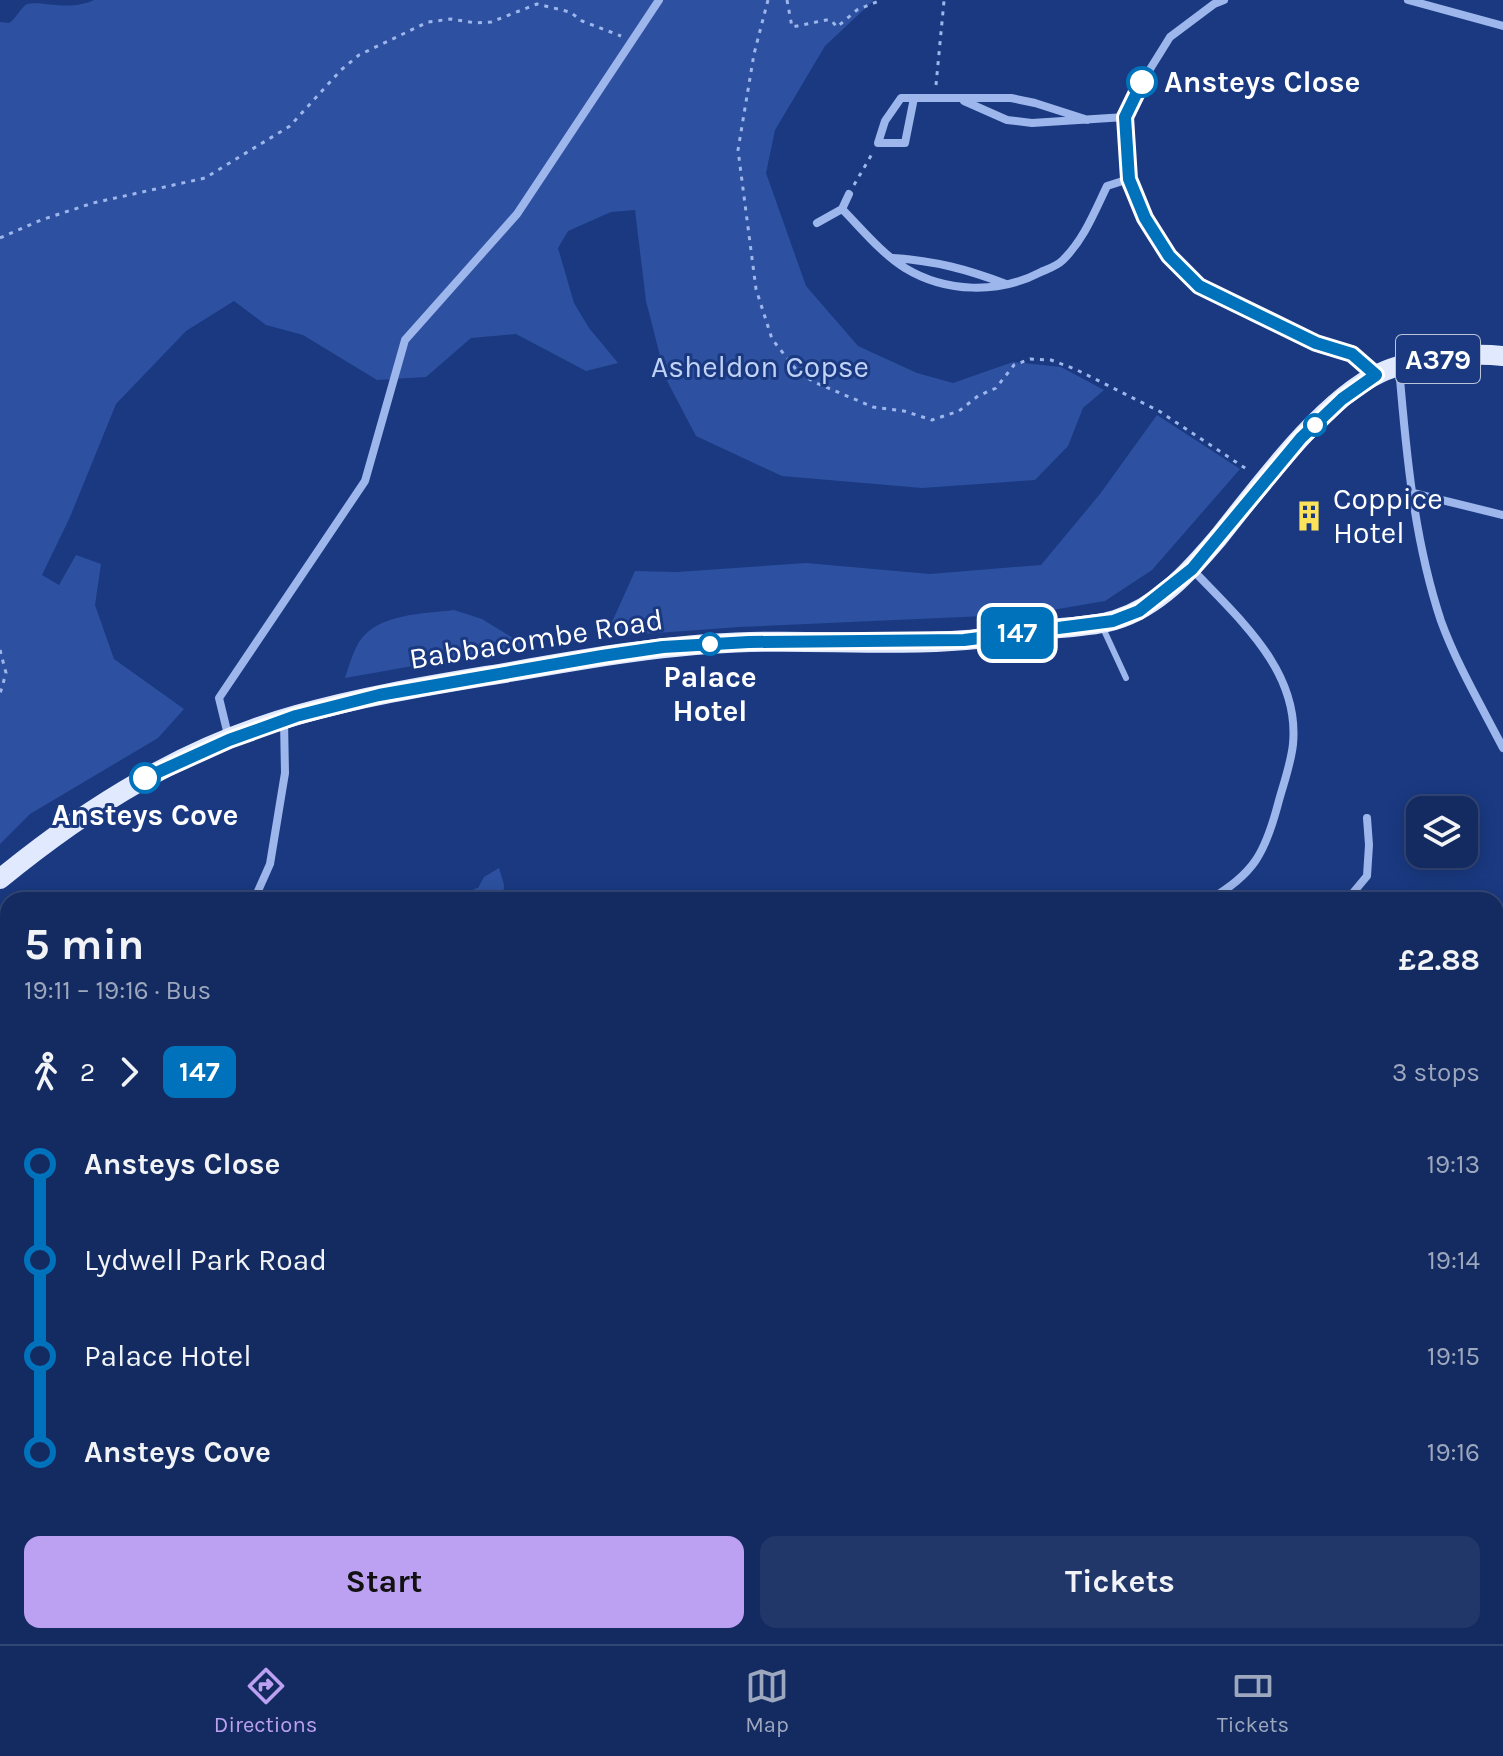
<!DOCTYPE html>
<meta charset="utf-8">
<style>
body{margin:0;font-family:Karla,sans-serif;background:#21376a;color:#f1f3f6;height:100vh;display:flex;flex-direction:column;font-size:30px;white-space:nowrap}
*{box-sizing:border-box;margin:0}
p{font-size:26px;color:#9da7bd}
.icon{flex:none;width:44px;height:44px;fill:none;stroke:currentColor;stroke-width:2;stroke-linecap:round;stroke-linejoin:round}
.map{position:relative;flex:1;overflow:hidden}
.details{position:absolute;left:0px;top:892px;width:1504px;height:752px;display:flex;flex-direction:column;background:#142b61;border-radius:24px 24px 0 0;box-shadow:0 4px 20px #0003,0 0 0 2px #334776}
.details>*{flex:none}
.badge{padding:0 16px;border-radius:12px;font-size:28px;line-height:52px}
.buttons{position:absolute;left:1406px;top:796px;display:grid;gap:16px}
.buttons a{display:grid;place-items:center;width:72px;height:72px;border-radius:16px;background:#142b61;box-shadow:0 4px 20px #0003,0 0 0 2px #334776;font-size:40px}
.map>.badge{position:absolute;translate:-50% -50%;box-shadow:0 0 0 4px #fff}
.legs{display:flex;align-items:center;gap:12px;height:88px;padding:0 24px;font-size:26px}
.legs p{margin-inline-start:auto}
.summary{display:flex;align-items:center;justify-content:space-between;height:136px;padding:0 24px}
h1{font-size:44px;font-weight:700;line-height:60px}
.cta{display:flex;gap:16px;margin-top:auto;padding:16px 24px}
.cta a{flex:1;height:92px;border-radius:16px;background:#bca0f2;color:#111;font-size:32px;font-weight:700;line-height:92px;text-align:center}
.cta a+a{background:#21376a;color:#f1f3f6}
ul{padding:0 24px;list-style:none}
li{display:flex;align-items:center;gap:28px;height:96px;font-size:30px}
li i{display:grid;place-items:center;width:12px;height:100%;margin:0 10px;background:currentColor}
li i::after{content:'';width:20px;height:20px;margin:-10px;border:6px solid;border-radius:50%;background:#142b61}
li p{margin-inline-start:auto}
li:first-child i{background:linear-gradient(#0000 50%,currentColor 0)}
li:last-child i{background:linear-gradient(currentColor 50%,#0000 0)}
.tabs{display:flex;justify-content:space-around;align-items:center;height:112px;border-top:2px solid #334776;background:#142b61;font-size:22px;color:#9da7bd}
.tabs a{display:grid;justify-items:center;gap:4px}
.tabs .current{color:#bca0f2}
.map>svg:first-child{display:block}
</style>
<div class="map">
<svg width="1503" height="1644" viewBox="0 0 1503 1644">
<rect width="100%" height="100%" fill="#1a3981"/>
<!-- green -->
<path fill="#2d51a0" d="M94,0h780l-49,46 -50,84 -9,43 40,113 52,60 59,27 36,10 60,-21 48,5 43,23 -21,18 -15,38 -33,34 -113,8 -140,-12 -86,-40 -30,-57 -20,-78 -11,-91 -24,2 -43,19 -10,17 16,55 15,25 29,35 -32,8 -70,-37 -45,4 -45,39 -49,3 -74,-45 -37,-10 -32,-24 -48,30 -70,73 -46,113 -28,58 17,10 17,-30 25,9 -6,41 19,54 70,50 -26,29 -128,76 -30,30v-822l9,1c8,-5 11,-15 18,-19 13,-4 42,8 67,-4z
M1157,415l83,54 -88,101 -47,31 -76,13 -290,13 -110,8 -17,-13 23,-51 42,1 129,-9 124,11 111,-9 59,-71z
M454,610l28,9 44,27 -181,32c4,-12 8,-26 14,-36 19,-29 65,-28 95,-32z
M499,868l5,17 -1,15h-30l1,-11 4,-1 6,-11z
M864,1636h112l8,8h-103z
M1267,1636h53l-5,8h-72z"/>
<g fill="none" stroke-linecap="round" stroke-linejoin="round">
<!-- path -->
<path stroke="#9db6eb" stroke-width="3" stroke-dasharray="4 6" stroke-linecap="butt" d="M768,0l-14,54 -16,96 18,139 16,50 26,33 16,10 59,25 31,4 28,9 27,-9 19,-15 18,-8 18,-23 16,-6 21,1 24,9 84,42 89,59
M787,0l5,27 34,-7h5l6,7 20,-17 24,-10
M936,85l8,-84 -5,-1
M854,185l18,-31
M0,238l41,-18 52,-17 112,-25 85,-52 51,-56 18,-15 69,-33 23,-3 25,4 15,-1 46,-18 33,8 12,9 39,15
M0,650l6,23 -6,21
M861,1636l15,8"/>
<!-- lane -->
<path stroke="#9db6eb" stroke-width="6" d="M1102,626l24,52"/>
<!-- street -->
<path stroke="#9db6eb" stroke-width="8" d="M1224,0l-10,4 -44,33 -28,45 -17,35 4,62 16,39 24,38 30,30 117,57 36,11 22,19
M1408,0l95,26
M914,98l-9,45h-27l7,-22 16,-23h110l24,5 53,17
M964,101l43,19 25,3 93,-6
M842,209l7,-15
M817,223l25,-14c19,19 40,45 63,59 41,25 94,26 136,4 7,-3 16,-6 22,-12 21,-21 31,-47 44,-74l22,-7
M893,258c43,3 73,11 113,26
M1399,367c7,85 15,173 42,254 16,44 41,86 62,127
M1413,493l90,22
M1192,569c46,49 108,101 101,175 -2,20 -10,41 -15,60 -13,49 -24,70 -69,96
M229,739l-10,-41 146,-217 40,-141 112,-126 142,-214
M254,900l16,-36 15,-91 -1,-52
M1347,900l20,-24 2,-31 -2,-27
M0,1117l8,2
M0,1403l8,-8
M0,1627l8,-10
M184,1644l6,-8
M404,1644l5,-8
M636,1644l10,-8"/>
<!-- secondary -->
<path stroke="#c9d7f8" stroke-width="16" d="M1496,1407l7,-3
M1342,1644l5,-8"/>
<!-- primary -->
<path stroke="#e1e9ff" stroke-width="20" d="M0,879c89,-73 186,-133 297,-164 70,-20 142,-31 213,-43 79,-14 159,-28 240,-30 71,-2 145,4 216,-2 25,-2 50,-6 75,-10 24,-3 51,-3 74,-10 43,-13 75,-49 103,-82 41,-51 104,-138 162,-165 32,-15 88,-21 123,-17"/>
</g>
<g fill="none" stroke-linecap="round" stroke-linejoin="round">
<!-- line-1 casing -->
<g stroke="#fff" stroke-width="18">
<path id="line-1" d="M145,778l84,-38 67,-24 83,-21 223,-39 61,-9 86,-5 215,-2 149,-19 26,-10 53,-42 109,-131 41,-39 34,-24 -24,-21 -36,-11 -117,-57 -30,-30 -24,-38 -16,-39 -4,-62 17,-35"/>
</g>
<!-- line-1 -->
<use href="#line-1" stroke="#0072bc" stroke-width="12"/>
</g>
<!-- icons -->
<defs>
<g id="building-bare" transform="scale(2.4)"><path d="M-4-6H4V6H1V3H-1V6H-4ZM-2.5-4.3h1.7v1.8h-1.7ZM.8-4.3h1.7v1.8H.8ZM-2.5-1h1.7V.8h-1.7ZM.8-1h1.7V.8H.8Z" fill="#fde359" stroke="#1a3981" stroke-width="2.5" paint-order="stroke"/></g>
</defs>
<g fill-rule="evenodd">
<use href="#building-bare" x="1309" y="516"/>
</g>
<!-- markers -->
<g fill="#fff" stroke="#0072bc" stroke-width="4">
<circle cx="1142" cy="82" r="14"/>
<circle cx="1315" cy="425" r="10"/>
<circle cx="710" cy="644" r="10"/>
<circle cx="145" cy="778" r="14"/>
</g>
<g text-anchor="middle" stroke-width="6" stroke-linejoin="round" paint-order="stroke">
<!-- shield labels -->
<rect fill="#1a3981" stroke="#bac4d9" stroke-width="2" x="1396" y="335" width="84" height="48" rx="6"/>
<g font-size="28" font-weight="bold" fill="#fff">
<text x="1438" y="369">A379</text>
</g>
<!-- stop labels -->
<g font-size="30" font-weight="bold" fill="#fff" stroke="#1a3981">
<text x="1164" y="92" text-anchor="start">Ansteys Close</text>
<text x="710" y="687">Palace<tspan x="710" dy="34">Hotel</tspan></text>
<text x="145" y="825">Ansteys Cove</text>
</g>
<!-- park labels -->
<g font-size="30" fill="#c2d3f8" stroke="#1a3981">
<text x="760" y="377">Asheldon Copse</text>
</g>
<!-- poi labels -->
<g font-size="30" fill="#fff" stroke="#1a3981" text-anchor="start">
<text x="1333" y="509">Coppice<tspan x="1333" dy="34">Hotel</tspan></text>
</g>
<!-- street labels -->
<g font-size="30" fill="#fff" stroke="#1a3981">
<text transform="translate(536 639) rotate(-9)" y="10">Babbacombe Road</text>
</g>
</g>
</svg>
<div class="buttons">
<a><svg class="icon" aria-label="layers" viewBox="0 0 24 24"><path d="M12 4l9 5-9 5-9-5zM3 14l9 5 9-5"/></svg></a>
</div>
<b class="badge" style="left:1017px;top:633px;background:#0072bc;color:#fff">147</b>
<section class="details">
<div class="summary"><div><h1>5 min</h1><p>19:11 – 19:16 · Bus</p></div><b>£2.88</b></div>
<div class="legs"><svg class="icon" aria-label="walk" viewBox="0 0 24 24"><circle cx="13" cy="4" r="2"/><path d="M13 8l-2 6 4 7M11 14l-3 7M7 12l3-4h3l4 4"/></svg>2<svg class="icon" aria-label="forward" viewBox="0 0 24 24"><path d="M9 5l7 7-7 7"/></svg><b class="badge" style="background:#0072bc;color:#fff">147</b><p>3 stops</p></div>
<ul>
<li><i style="color:#0072bc"></i><b>Ansteys Close</b><p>19:13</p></li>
<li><i style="color:#0072bc"></i><span>Lydwell Park Road</span><p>19:14</p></li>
<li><i style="color:#0072bc"></i><span>Palace Hotel</span><p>19:15</p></li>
<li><i style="color:#0072bc"></i><b>Ansteys Cove</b><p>19:16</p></li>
</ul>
<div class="cta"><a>Start</a><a>Tickets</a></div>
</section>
</div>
<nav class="tabs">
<a class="current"><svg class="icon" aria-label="directions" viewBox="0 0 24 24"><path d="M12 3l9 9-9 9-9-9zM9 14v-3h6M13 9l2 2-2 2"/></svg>Directions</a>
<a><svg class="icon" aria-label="map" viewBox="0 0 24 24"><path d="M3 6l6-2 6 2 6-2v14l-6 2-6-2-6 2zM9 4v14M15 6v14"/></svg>Map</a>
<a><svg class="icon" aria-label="tickets" viewBox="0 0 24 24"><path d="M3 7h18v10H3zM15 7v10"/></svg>Tickets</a>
</nav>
